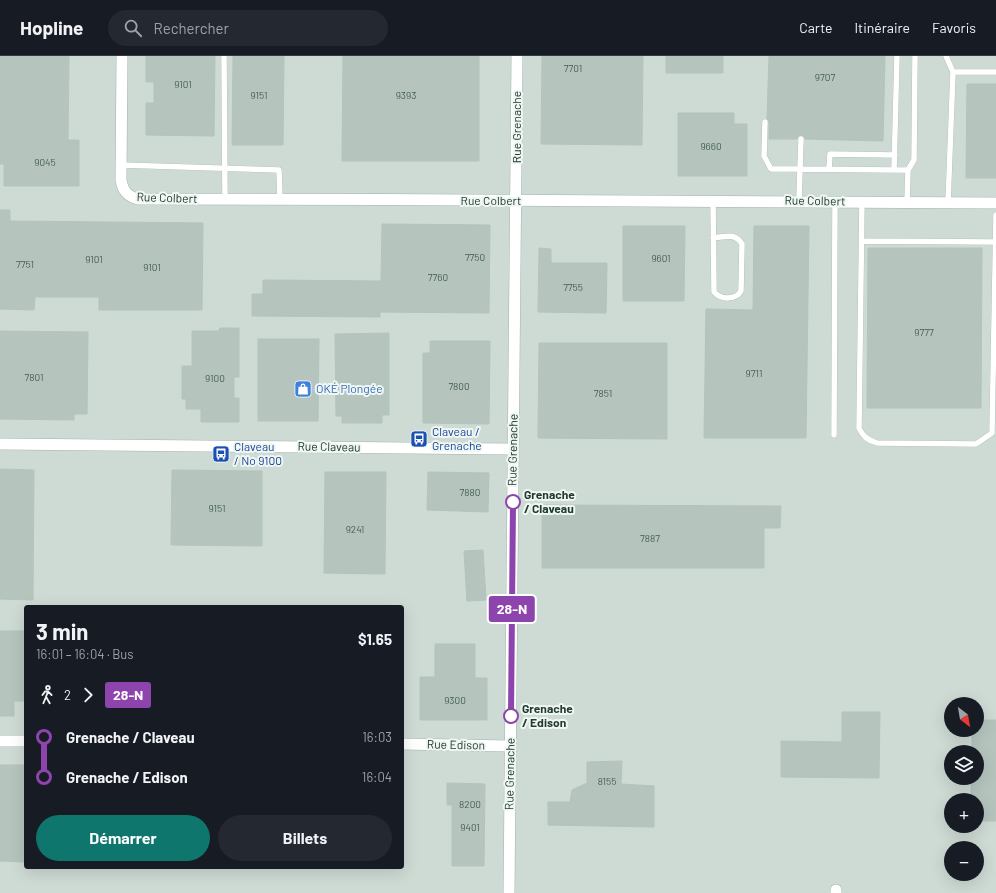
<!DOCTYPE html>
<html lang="fr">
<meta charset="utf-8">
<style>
body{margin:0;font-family:Barlow,sans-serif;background:#242831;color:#f1f3f6;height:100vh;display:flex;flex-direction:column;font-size:15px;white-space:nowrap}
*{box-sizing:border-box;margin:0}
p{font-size:13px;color:#9ea1a6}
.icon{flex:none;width:22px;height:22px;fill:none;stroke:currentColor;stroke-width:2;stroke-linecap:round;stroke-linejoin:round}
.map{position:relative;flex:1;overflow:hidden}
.sheet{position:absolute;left:24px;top:549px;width:380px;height:264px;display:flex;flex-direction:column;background:#171b24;border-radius:4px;box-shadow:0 4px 16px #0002}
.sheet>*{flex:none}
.badge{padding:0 8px;border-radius:3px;font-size:14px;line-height:26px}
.needle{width:26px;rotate:149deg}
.fabs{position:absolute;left:944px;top:641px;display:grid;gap:8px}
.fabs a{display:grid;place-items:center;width:40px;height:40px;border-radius:50%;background:#171b24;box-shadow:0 4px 16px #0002;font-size:20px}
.map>.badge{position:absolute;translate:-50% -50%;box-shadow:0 0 0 2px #fff}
.legs{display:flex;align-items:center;gap:6px;height:44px;padding:0 12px;font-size:13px}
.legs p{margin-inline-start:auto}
.headline{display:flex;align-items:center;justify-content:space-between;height:68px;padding:0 12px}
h1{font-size:22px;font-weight:700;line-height:30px}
.primary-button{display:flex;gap:8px;margin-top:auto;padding:8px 12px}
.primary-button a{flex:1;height:46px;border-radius:24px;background:#0f766e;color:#fff;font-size:16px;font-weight:700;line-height:46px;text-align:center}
.primary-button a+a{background:#242831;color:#f1f3f6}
ul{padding:0 12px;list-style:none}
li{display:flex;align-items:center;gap:14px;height:40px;font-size:15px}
li i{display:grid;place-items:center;width:6px;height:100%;margin:0 5px;background:currentColor}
li i::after{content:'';width:10px;height:10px;margin:-5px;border:3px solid;border-radius:50%;background:#171b24}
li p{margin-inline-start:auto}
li:first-child i{background:linear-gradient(#0000 50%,currentColor 0)}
li:last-child i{background:linear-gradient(currentColor 50%,#0000 0)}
header{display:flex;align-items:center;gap:24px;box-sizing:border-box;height:56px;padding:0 20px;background:#171b24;border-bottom:1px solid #363941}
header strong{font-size:19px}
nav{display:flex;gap:22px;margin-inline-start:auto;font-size:14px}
.search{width:280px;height:36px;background:#242831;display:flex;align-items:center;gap:10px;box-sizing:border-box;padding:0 14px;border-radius:22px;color:#9ea1a6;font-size:15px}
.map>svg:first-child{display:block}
</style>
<header>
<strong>Hopline</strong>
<div class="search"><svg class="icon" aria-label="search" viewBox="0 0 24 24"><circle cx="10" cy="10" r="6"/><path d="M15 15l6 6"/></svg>Rechercher</div>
<nav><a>Carte</a><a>Itinéraire</a><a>Favoris</a></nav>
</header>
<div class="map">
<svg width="996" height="837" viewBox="0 0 996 837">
<rect width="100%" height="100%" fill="#e0ebe5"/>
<!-- built -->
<path fill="#cedad4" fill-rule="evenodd" d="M0,0h996v837h-996zM26,551h376v260h-376zM951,648h26v26h-26zM951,696h26v26h-26zM951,744h26v26h-26zM951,792h26v26h-26z"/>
<!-- building -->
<path fill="#b5c5be" stroke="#b2c4bc" d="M0,0h69l-1,84h11v46h-75v-22h-4z
M146,0h69l-1,80 -68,-1v-32h8v-21h-8z
M233,0h51l-1,89h-51z
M343,0h136v105h-137z
M542,0h101l-1,89 -101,-1z
M666,0h57v17h-57z
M769,0h116l-2,85 -78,-2 -1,-3 -3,-1 -3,1 -1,3h-28v-17l-2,-3z
M967,28h29v94h-30z
M678,57h56v11h13v52h-69z
M0,154h10v11l193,2 -1,87h-103v-13h-64l-1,13 -34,-1z
M382,168l108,1 -1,88 -109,-1v5l-128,-1v-22h11v-14l118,1z
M623,170h62l-1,75h-61z
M754,170h55l-3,212h-102l2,-129 47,1z
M539,192l12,1v14h56l-1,50 -68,-1z
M868,192h114l-1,160h-114z
M220,272h19v49h-5v21h5v24h-38v-13h-15v-10h-4v-33h10v-35h27z
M0,275l88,1 -1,82h-13v6l-74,-1z
M389,277v82h-7v8h-40v-7h-6l-1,-82z
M258,283h61l-1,82h-60z
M430,285h60l-1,83 -66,-1v-70h7z
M539,287h128v96l-129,-1z
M0,413l34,1 -1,130 -33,-1z
M172,414l90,1v75l-91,-1z
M325,416h61l-1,102 -61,-1z
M428,416l61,1 -1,39 -61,-2z
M542,449l239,1 -1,22h-16v40h-222z
M483,494l3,50 -19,1 -3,-50z
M0,575h26v70h-12v15h-14z
M435,588h40v34h12v42h-67v-43h15z
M842,656h38l-1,66 -98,-1v-36l61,1z
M977,664h19v101h-19v-21h-6v-22h6v-26h-5v-22h5z
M622,705l-1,23 33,2v41l-106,-2v-23h22l2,-12 15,-7v-21z
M0,709h26v97l-26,-1z
M447,727l38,1 -1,82h-32v-61h-5z"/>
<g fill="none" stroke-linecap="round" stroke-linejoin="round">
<!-- lane casing -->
<g stroke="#a3b3ac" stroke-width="6">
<path id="lane" d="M224,0l1,143
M946,0l7,16 -5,131
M953,16h43
M765,66l-1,34 7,13h29l1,-30
M121,109l158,5 1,29
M829,113l1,-15 65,1
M894,114h14l-1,32
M908,114l6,-10 1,-104
M713,144l1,92c7,8 22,8 27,-1l1,-47c-7,-12 -17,-7 -29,-6
M799,144l1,-31 94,1 3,-114
M862,145l-3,227c4,9 9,12 18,15l99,1 16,-11 4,-218
M862,185l134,1
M834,379l1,-234"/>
</g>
<!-- street casing -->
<g stroke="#a3b3ac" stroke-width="12">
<path id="street" d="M122,0l-1,124c2,11 6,16 17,19 286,1 572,0 858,4
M0,388l513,5
M0,685h26
M402,688l109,2
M509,837l8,-837
M836,837v-3"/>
</g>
<!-- lane -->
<use href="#lane" stroke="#fff" stroke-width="5.5"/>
<!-- street -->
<use href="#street" stroke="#fff" stroke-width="11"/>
</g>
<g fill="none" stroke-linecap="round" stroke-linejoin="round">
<!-- line-1 casing -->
<g stroke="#fff" stroke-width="9">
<path id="line-1" d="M511,660l2,-214"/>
</g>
<!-- line-1 -->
<use href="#line-1" stroke="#8e44ad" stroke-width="6"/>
</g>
<!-- icons -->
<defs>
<g id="shop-square" transform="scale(0.9)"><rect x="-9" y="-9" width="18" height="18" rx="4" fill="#3f7fe0" stroke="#f0f7f3"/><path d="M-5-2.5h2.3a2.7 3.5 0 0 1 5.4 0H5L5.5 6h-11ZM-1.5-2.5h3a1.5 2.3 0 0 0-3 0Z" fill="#fff"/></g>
<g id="bus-square" transform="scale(0.9)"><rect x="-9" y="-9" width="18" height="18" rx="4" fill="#1a4fb4" stroke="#f0f7f3"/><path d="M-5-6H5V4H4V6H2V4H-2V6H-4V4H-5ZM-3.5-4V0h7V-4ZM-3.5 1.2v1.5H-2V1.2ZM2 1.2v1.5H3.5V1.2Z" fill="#fff"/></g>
</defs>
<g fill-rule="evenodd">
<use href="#shop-square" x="303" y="333"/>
<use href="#bus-square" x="419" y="383"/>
<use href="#bus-square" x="221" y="398"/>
</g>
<!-- markers -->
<g fill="#fff" stroke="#8e44ad" stroke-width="2">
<circle cx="513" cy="446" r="7"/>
<circle cx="511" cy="660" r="7"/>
</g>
<g text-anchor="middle" stroke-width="4" stroke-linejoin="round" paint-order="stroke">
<!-- number labels -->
<g font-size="10" fill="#465e55">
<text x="573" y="16">7701</text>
<text x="825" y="25">9707</text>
<text x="183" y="32">9101</text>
<text x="259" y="43">9151</text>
<text x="406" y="43">9393</text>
<text x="711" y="94">9660</text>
<text x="45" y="110">9045</text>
<text x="475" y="205">7750</text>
<text x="661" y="206">9601</text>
<text x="94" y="207">9101</text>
<text x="25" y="212">7751</text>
<text x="152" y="215">9101</text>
<text x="438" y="225">7760</text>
<text x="573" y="235">7755</text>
<text x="924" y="280">9777</text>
<text x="754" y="321">9711</text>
<text x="34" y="325">7801</text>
<text x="215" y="326">9100</text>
<text x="459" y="334">7800</text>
<text x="603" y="341">7851</text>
<text x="470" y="440">7880</text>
<text x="217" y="456">9151</text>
<text x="355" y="477">9241</text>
<text x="650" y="486">7887</text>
<text x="455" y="648">9300</text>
<text x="607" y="729">8155</text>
<text x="470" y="752">8200</text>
<text x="470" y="775">9401</text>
</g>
<!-- street labels -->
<g font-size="12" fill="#213b32" stroke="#f0f7f3">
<text transform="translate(517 71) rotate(-90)" y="4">Rue Grenache</text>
<text transform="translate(167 142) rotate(2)" y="4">Rue Colbert</text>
<text x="491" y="149">Rue Colbert</text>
<text transform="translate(815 145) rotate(1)" y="4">Rue Colbert</text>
<text transform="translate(329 391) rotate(1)" y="4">Rue Claveau</text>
<text transform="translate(513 394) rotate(-89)" y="4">Rue Grenache</text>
<text transform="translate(456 689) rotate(1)" y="4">Rue Edison</text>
<text transform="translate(510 718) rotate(-89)" y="4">Rue Grenache</text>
</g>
<!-- shop labels -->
<g font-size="12" fill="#366cbe" stroke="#f0f7f3" text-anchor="start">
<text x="316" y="337">OKÉ Plongée</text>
</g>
<!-- transit labels -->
<g font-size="12" fill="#164399" stroke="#f0f7f3" text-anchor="start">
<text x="432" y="380">Claveau /<tspan x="432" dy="14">Grenache</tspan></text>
<text x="234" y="395">Claveau<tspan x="234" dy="14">/ No 9100</tspan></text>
</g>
<!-- stop labels -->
<g font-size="12" font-weight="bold" fill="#213b32" stroke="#f0f7f3" text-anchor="start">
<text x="524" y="443">Grenache<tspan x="524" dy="14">/ Claveau</tspan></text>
<text x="522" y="657">Grenache<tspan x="522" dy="14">/ Edison</tspan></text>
</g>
</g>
</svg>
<div class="fabs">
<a><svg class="needle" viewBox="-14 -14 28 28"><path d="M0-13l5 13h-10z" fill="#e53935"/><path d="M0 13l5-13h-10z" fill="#9ea1a6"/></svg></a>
<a><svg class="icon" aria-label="layers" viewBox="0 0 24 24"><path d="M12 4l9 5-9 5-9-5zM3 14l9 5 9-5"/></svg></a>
<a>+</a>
<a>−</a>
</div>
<b class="badge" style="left:512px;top:553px;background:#8e44ad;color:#fff">28-N</b>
<section class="sheet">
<div class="headline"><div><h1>3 min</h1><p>16:01 – 16:04 · Bus</p></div><b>$1.65</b></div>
<div class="legs"><svg class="icon" aria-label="walk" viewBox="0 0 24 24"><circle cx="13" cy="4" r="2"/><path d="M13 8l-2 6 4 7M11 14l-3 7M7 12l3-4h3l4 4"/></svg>2<svg class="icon" aria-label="forward" viewBox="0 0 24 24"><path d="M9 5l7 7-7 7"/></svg><b class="badge" style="background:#8e44ad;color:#fff">28-N</b></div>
<ul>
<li><i style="color:#8e44ad"></i><b>Grenache / Claveau</b><p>16:03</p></li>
<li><i style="color:#8e44ad"></i><b>Grenache / Edison</b><p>16:04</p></li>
</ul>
<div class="primary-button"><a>Démarrer</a><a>Billets</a></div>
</section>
</div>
